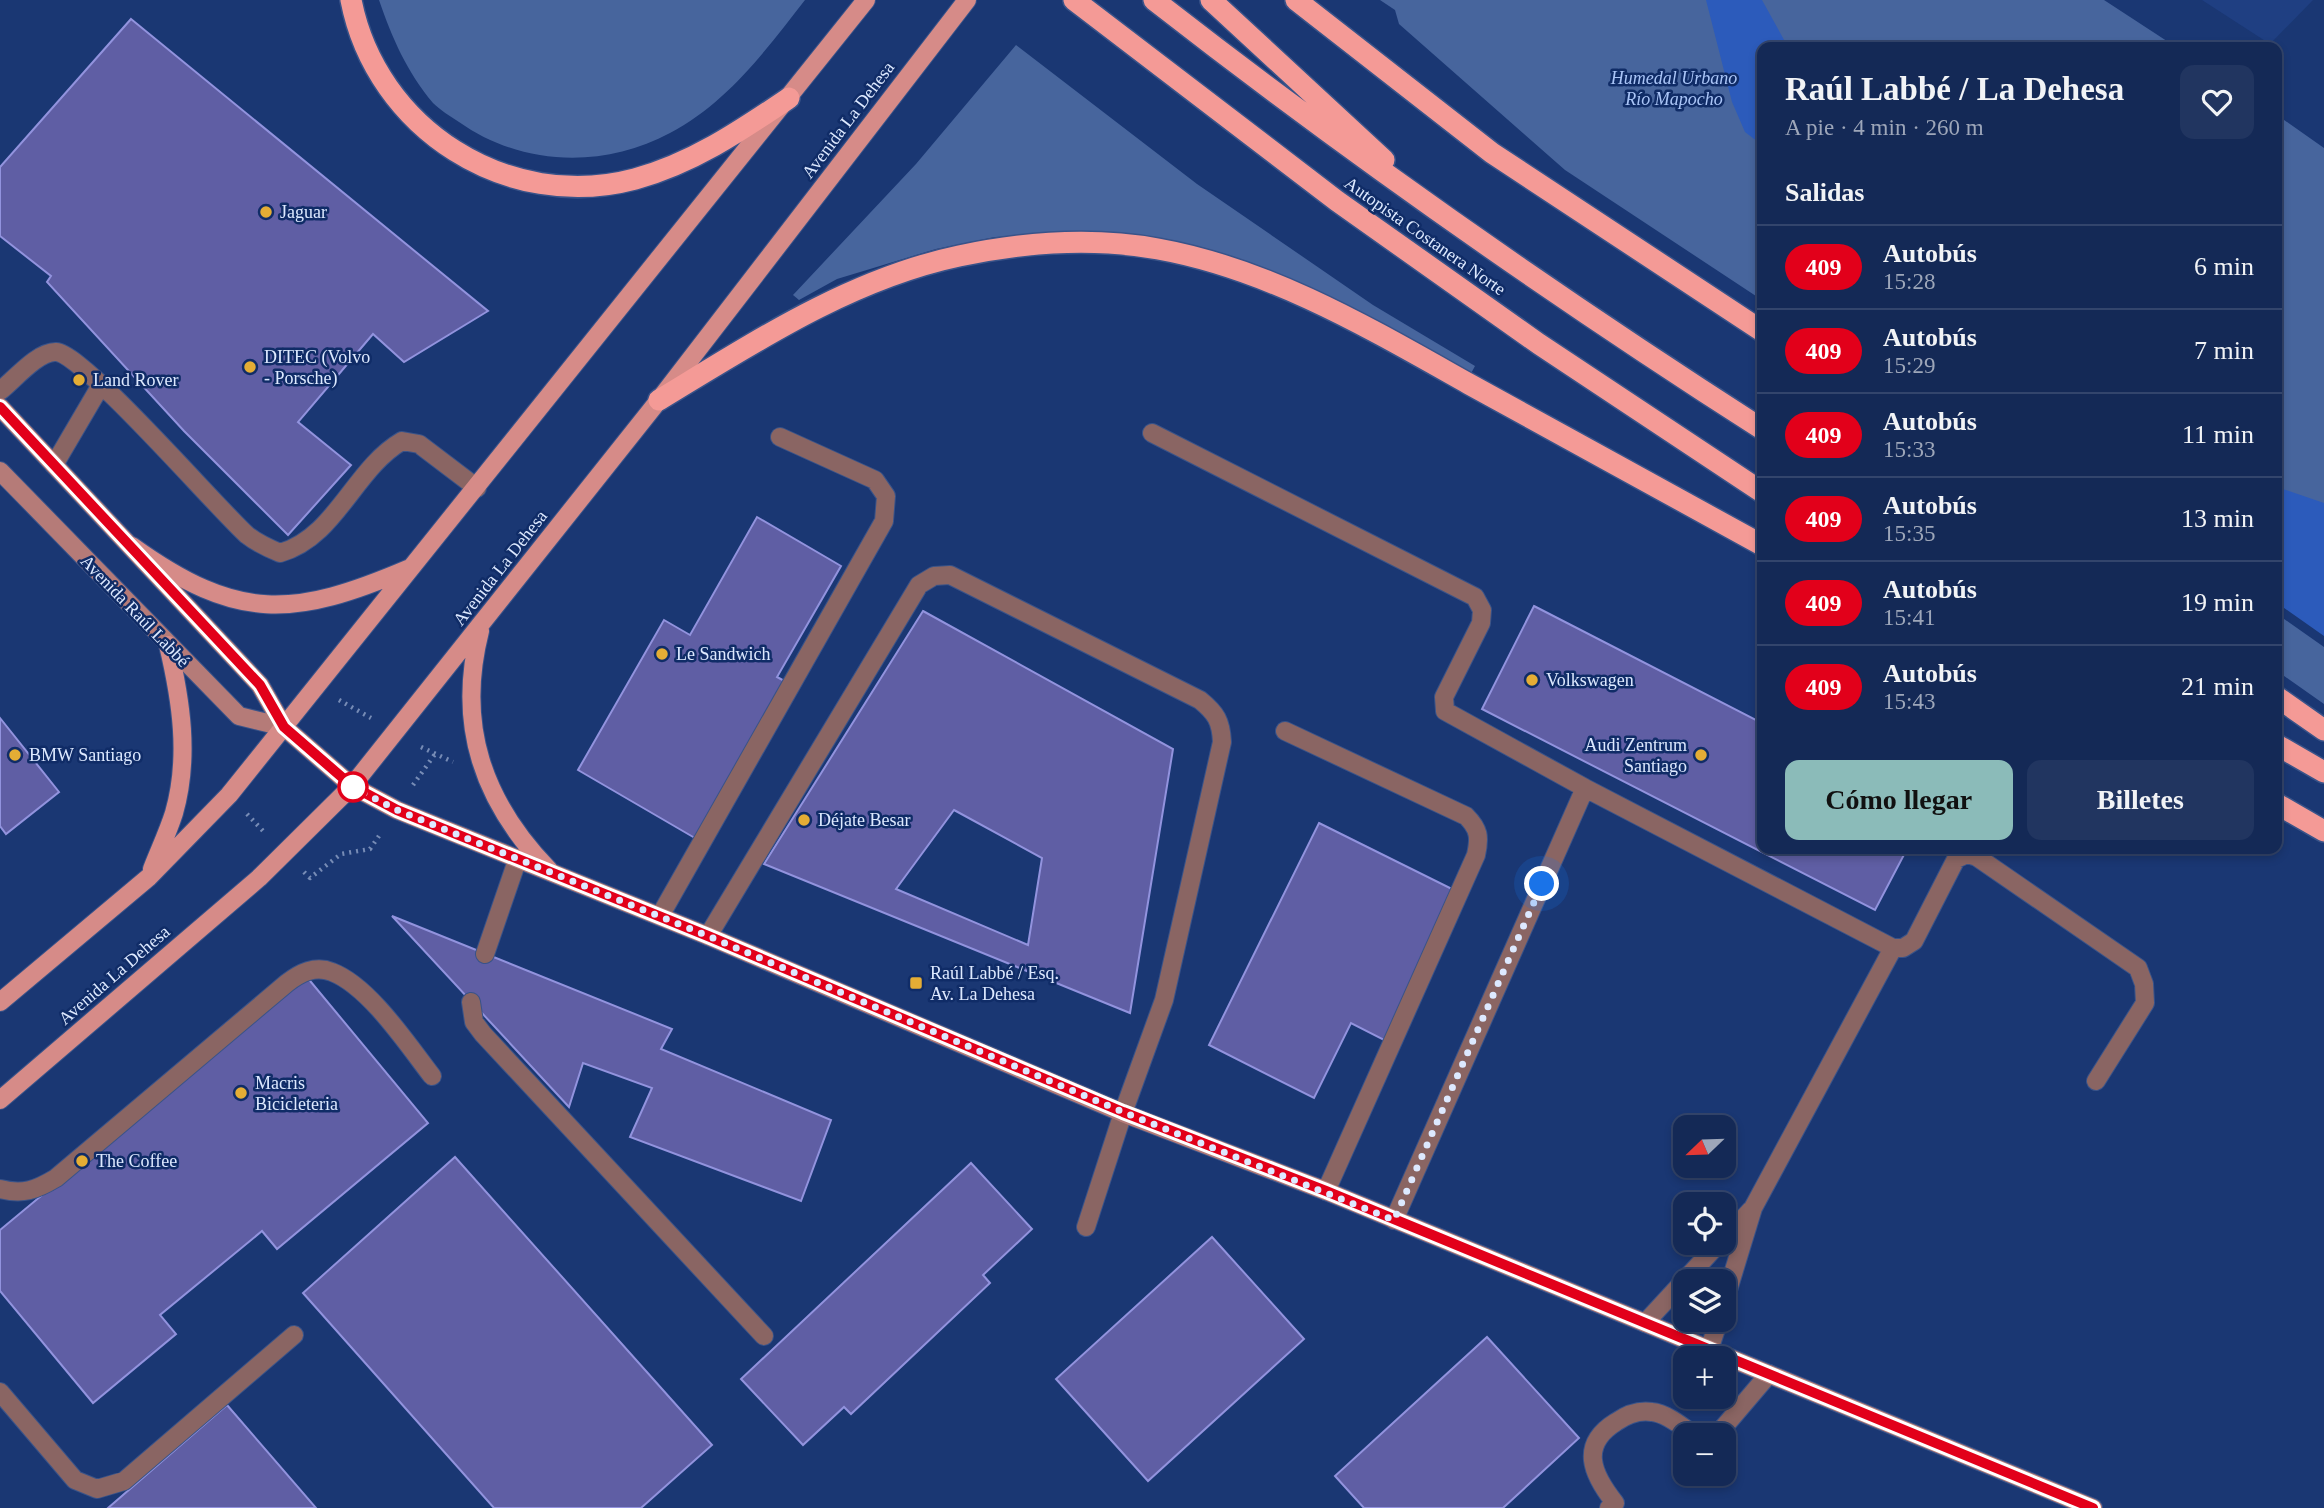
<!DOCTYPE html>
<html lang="es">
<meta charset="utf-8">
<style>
body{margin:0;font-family:Georgia,serif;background:#213560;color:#f1f3f6;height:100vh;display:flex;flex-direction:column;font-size:26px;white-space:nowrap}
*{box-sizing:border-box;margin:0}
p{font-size:23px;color:#9da6b9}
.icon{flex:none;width:38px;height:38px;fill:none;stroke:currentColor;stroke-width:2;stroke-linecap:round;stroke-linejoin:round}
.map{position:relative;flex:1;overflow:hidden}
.details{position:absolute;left:1757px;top:42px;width:525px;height:812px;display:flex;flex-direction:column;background:#142956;border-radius:14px;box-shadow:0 4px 10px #0003,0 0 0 2px #33456c}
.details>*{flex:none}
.badge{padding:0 14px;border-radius:23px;font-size:24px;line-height:46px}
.needle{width:46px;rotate:247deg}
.fabs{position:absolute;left:1673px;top:1115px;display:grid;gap:14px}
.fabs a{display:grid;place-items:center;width:63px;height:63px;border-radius:14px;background:#142956;box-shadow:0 4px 10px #0003,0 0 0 2px #33456c;font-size:35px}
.you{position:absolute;width:35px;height:35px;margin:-18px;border:5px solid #fff;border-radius:50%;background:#1a73e8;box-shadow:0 0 0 10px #1a73e833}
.map>.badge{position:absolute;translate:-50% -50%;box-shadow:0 0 0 4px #fff}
h2{padding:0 28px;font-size:26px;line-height:63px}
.round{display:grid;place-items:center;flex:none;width:74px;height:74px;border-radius:14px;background:#213560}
.summary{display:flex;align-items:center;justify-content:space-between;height:119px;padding:0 28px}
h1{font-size:33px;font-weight:700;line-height:52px}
.cta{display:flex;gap:14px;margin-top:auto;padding:14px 28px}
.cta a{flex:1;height:80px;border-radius:14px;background:#8bbbb9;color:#111;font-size:28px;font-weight:700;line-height:80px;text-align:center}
.cta a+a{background:#213560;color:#f1f3f6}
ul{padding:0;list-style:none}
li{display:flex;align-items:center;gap:21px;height:84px;padding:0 28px;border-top:2px solid #33456c}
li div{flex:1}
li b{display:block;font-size:26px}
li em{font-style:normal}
li .badge{min-width:77px;font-weight:700;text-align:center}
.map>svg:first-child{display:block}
</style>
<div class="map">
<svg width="2324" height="1508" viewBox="0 0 2324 1508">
<rect width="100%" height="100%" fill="#1a3773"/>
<!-- built -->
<path fill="#1f3f82" d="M2202,0h111l-43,44z"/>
<!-- green -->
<path fill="#47659d" d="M379,0h426c-39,50 -78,103 -135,133 -67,36 -149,33 -211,-11 -9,-6 -19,-12 -26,-19 -26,-31 -41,-65 -54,-103z
M1380,0h724l72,47h-414v253l-197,-130 -166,-146 -4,-14z
M1016,45l181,139 176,121 102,61 -7,13 -197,-102 -214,-42 -62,2 -59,12 -99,30 -38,21 -6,-5 123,-131z
M2277,115l47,33v473l-47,-33z
M2277,614l47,33v57l-47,-33z"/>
<!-- water -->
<path fill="#2c5bbb" d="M1706,0h56l26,47h-26v98l-17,-13 -13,-30z
M2277,487l47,16v133l-47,-33z"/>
<!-- building -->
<path fill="#5f5ea4" stroke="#9293de" stroke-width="2" fill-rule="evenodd" d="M131,19l357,292 -84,51 -31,-28 -75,88 53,43 -63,70 -104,-104 -137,-149 4,-6 -51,-40v-69z
M757,517l84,49 -64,111 13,7 -90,157 -122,-71 86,-150 26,15z
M1534,606l228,117v126h145l-32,61 -393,-201z
M923,611l250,138 -43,264 -366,-149zM954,810l88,48 -14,87 -132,-56z
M0,718l59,74 -53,42 -6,-8z
M1319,823l139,69 -74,148 -33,-17 -37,75 -105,-53z
M392,916l280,113 -11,20 170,71 -30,81 -171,-64 22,-49 -69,-25 -14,44z
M306,976l122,147 -151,126 -15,-18 -102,84 16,19 -83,69 -93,-112v-61z
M455,1157l257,288 -71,63h-147l-191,-215z
M971,1163l61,66 -49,46 7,8 -139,131 -7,-7 -41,38 -62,-66z
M1212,1237l92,102 -156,142 -92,-102z
M1487,1337l92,101 -76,70h-139l-29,-32z
M227,1405l89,103h-208z"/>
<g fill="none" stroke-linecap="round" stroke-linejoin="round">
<!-- lane casing -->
<g stroke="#395389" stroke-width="20">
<path id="lane" d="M0,391c14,-11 38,-40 56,-39 27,1 161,156 191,183 10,8 21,13 33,18 56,-16 74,-84 122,-112l17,3 58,44
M1152,433l323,164 7,13 -1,13 -37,74 1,14 140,77 308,160h10l11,-7 42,-82 11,-5 10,3 161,111 6,16 1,19 -49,78
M54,465l47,-80
M1285,731l181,85c13,13 14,21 10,39l-150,336
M660,916l224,-395 2,-25 -11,-16 -95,-43
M708,936l211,-351 15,-9 16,-1 250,125c16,13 21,21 22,42l-58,258 -41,113 -37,114
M485,954l33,-96
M471,1002l3,20 9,12 281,302
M0,1189c23,6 36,1 56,-11l231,-195c13,-10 28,-18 45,-11 37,14 76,73 100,104
M1394,1220l191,-432
M1724,1239l27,-29
M1724,1303l29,-95 140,-260
M1645,1323l75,-81
M1709,1350l10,-30
M0,1392l75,88 22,9 27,-8 170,-146
M1717,1435l52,-61
M1609,1508l6,-5c-23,-29 -36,-58 1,-81 10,-7 23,-12 36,-10 14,1 31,15 42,23"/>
</g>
<!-- secondary casing -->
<g stroke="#395389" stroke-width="20">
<path id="secondary" d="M0,407l260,278 24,42 68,59 45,24 311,126 415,177 203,78 767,317
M0,471l239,245 45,11"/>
</g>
<!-- primary casing -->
<g stroke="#395389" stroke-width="20">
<path id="primary" d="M132,546c106,76 161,72 278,22
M480,631c-24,94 3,171 69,239
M152,869c7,-18 16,-37 22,-56 16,-56 7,-113 -6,-168
M0,1002l149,-125 80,-82 637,-795
M0,1100l259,-222 93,-92 307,-386 308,-400"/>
</g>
<!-- highway casing -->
<g stroke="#395389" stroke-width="24">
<path id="highway" d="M351,0c25,129 157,213 284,179 58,-16 105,-48 154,-81
M1074,0l263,201 202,143 223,148
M1154,0c196,153 399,295 608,429
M1211,0l173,160
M1296,0l196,153 270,178
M659,400c94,-57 191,-121 300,-144 66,-14 133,-19 199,-7 112,20 213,80 311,135 98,53 195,108 293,161
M2277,697l47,33
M2277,745l47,27
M2277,804l47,27"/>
</g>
<!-- path -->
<path stroke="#778cb6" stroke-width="4.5" stroke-dasharray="2 5" stroke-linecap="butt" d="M339,700l32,18
M421,747l32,15
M413,785l22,-31
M247,814l18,19
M304,872l6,6 31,-24 29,-5 11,-16"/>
<!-- lane -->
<use href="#lane" stroke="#8a6563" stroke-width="18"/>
<!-- secondary -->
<use href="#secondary" stroke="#b57b78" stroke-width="18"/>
<!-- primary -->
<use href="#primary" stroke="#d68b88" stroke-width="18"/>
<!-- highway -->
<use href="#highway" stroke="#f49a96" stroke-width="21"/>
</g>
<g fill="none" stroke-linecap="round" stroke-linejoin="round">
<!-- line casing -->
<g stroke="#fff" stroke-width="16">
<path id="line" d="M0,407l260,278 24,42 68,59 45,24 311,126 415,176 203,79 767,317"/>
</g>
<!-- line -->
<use href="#line" stroke="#e2001a" stroke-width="10"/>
<!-- walk -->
<path stroke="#dde9ff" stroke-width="7" stroke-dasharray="0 12.6" d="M353,787l44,23 311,126 415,176 271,108 148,-336"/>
</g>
<!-- markers -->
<g fill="#e4ad35" stroke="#102c67" stroke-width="2.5">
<circle cx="266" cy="212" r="7"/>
<circle cx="250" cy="367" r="7"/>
<circle cx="79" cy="380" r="7"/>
<circle cx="662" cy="654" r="7"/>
<circle cx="1532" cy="680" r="7"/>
<circle cx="15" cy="755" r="7"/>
<circle cx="1701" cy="755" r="7"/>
<circle cx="804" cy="820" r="7"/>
<rect x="909" y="976" width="14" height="14" rx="3.5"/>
<circle cx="241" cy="1093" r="7"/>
<circle cx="82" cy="1161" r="7"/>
</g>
<circle fill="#fff" stroke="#e2001a" stroke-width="3.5" cx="353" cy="787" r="14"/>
<g text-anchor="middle" stroke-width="5" stroke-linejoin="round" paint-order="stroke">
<!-- park labels -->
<g font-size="18" font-style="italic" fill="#aac5f7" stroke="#102c67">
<text x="1674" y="84">Humedal Urbano<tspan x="1674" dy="21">Río Mapocho</tspan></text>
</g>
<!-- street labels -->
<g font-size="18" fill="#dde9ff" stroke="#102c67">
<text transform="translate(848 120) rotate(-53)" y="6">Avenida La Dehesa</text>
<text transform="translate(1425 236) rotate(35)" y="6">Autopista Costanera Norte</text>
<text transform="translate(500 568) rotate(-52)" y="6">Avenida La Dehesa</text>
<text transform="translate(135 611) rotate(46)" y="6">Avenida Raúl Labbé</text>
<text transform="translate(114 975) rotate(-41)" y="6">Avenida La Dehesa</text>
</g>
<!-- poi labels -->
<g font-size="18" fill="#dde9ff" stroke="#102c67" text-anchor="start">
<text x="280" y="218">Jaguar</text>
<text x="264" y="363">DITEC (Volvo<tspan x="264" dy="21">- Porsche)</tspan></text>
<text x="93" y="386">Land Rover</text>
<text x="676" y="660">Le Sandwich</text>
<text x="1546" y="686">Volkswagen</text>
<text x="1687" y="751" text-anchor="end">Audi Zentrum<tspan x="1687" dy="21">Santiago</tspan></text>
<text x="29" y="761">BMW Santiago</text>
<text x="818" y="826">Déjate Besar</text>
<text x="930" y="979">Raúl Labbé / Esq.<tspan x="930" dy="21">Av. La Dehesa</tspan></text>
<text x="255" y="1089">Macris<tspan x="255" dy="21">Bicicleteria</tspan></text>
<text x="96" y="1167">The Coffee</text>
</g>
</g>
</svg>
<div class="fabs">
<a><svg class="needle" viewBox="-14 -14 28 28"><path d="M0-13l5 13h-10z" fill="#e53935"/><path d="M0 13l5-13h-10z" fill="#9da6b9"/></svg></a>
<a><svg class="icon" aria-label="locate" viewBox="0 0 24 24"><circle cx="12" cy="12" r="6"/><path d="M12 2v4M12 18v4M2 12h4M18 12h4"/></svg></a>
<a><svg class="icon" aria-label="layers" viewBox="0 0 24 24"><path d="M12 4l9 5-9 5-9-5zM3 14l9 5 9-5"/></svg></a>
<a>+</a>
<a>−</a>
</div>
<div class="you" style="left:1542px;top:884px"></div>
<section class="details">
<div class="summary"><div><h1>Raúl Labbé / La Dehesa</h1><p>A pie · 4 min · 260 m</p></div><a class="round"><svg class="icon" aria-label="heart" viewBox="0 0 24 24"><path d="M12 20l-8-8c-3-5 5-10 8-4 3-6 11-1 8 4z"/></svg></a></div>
<h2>Salidas</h2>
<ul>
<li><span class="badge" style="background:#e2001a;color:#fff">409</span><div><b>Autobús</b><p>15:28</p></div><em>6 min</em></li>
<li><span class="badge" style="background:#e2001a;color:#fff">409</span><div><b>Autobús</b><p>15:29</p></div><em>7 min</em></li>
<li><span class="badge" style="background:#e2001a;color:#fff">409</span><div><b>Autobús</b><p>15:33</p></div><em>11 min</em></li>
<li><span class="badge" style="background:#e2001a;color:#fff">409</span><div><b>Autobús</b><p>15:35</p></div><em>13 min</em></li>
<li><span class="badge" style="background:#e2001a;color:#fff">409</span><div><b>Autobús</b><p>15:41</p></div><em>19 min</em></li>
<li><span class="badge" style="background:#e2001a;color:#fff">409</span><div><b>Autobús</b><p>15:43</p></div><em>21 min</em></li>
</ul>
<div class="cta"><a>Cómo llegar</a><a>Billetes</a></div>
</section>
</div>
